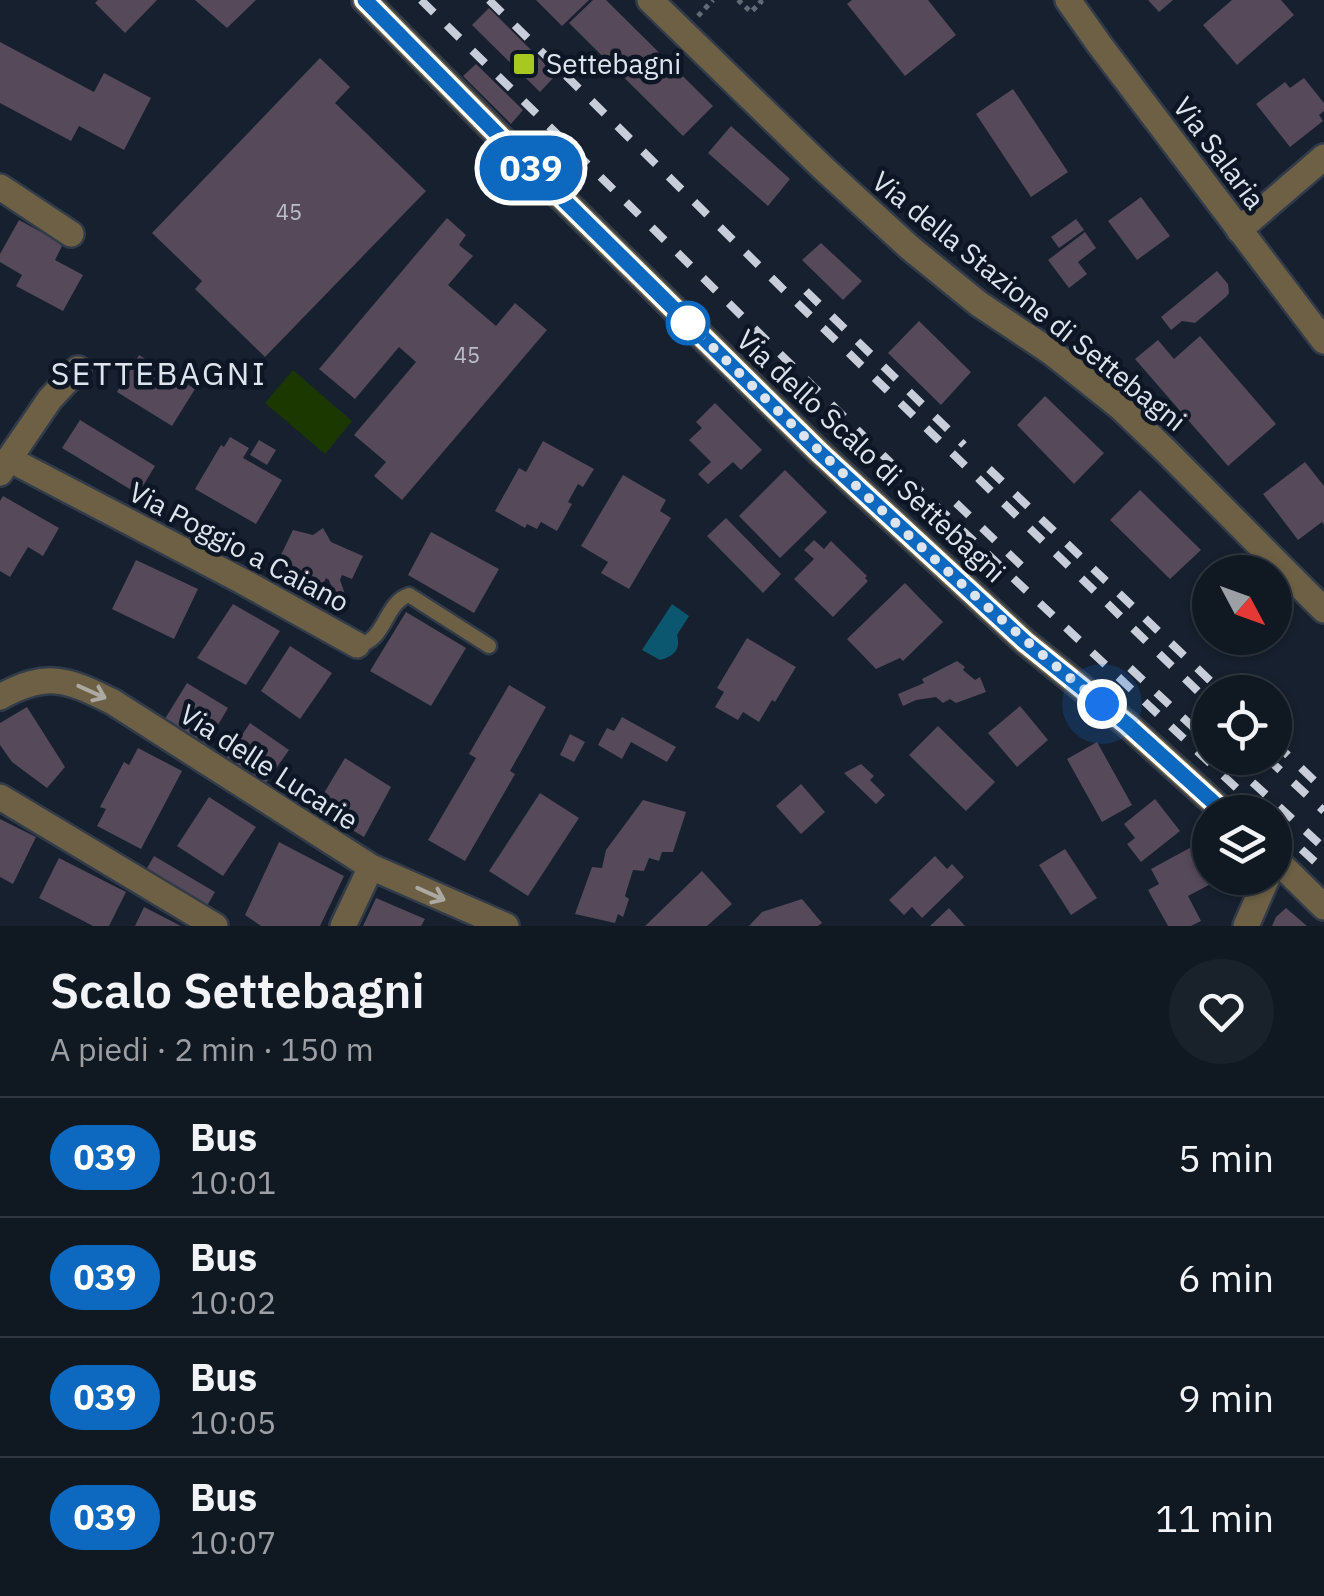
<!DOCTYPE html>
<html lang="it">
<meta charset="utf-8">
<style>
body{margin:0;font-family:"IBM Plex Sans",sans-serif;background:#19212a;color:#f1f3f6;height:100vh;display:flex;flex-direction:column;font-size:38px;white-space:nowrap}
*{box-sizing:border-box;margin:0}
p{font-size:32px;color:#9ca0a5}
.icon{flex:none;width:55px;height:55px;fill:none;stroke:currentColor;stroke-width:2;stroke-linecap:round;stroke-linejoin:round}
.map{position:relative;height:926px;overflow:hidden}
.details{display:flex;flex-direction:column;background:#101822;flex:1}
.details>*{flex:none}
.badge{padding:0 20px;border-radius:32px;font-size:35px;line-height:65px}
.needle{width:65px;rotate:131deg}
.fabs{position:absolute;left:1192px;top:555px;display:grid;gap:20px}
.fabs a{display:grid;place-items:center;width:100px;height:100px;border-radius:50%;background:#101822;box-shadow:0 2px 8px #0004,0 0 0 2px #303740;font-size:50px}
.you{position:absolute;width:50px;height:50px;margin:-25px;border:8px solid #fff;border-radius:50%;background:#1a73e8;box-shadow:0 0 0 15px #1a73e833}
.map>.badge{position:absolute;translate:-50% -50%;box-shadow:0 0 0 5px #fff}
.round{display:grid;place-items:center;flex:none;width:105px;height:105px;border-radius:52px;background:#19212a}
.head{display:flex;align-items:center;justify-content:space-between;height:170px;padding:0 50px}
h1{font-size:48px;font-weight:600;line-height:75px}
ul{padding:0;list-style:none}
li{display:flex;align-items:center;gap:30px;height:120px;padding:0 50px;border-top:2px solid #303740}
li div{flex:1}
li b{display:block;font-size:38px}
li em{font-style:normal}
li .badge{min-width:110px;font-weight:700;text-align:center}
.map>svg:first-child{display:block}
</style>
<div class="map">
<svg width="1324" height="926" viewBox="0 0 1324 926">
<rect width="100%" height="100%" fill="#16202e"/>
<!-- green -->
<path fill="#1b3801" d="M293,370l59,51 -27,33 -60,-51z"/>
<!-- water -->
<path fill="#0b576f" d="M672,604l17,12 -12,19c4,15 -3,21 -17,25l-18,-10z"/>
<!-- building -->
<path fill="#56495a" d="M98,0h59l-32,33 -30,-30z
M195,0h61l-29,28z
M536,0h53l-27,26z
M593,0h13l107,106 -30,30 -114,-113z
M852,0h76l28,35 -51,41 -58,-72z
M1148,0h25l-14,12z
M1232,0h49l13,15 -57,50 -34,-40z
M489,8l67,67 -16,17 -68,-67z
M0,42l94,50 10,-19 47,25 -27,52 -45,-24 -8,15 -71,-38z
M320,58l30,29 -15,16 91,88 -161,166 -70,-68 7,-8 -50,-48z
M476,64l47,46 -12,14 -48,-48z
M1304,78l20,25v8l-5,4 4,6 -33,26 -34,-43 29,-22 5,6z
M1013,89l55,83 -37,25 -55,-83z
M731,126l59,53 -22,27 -60,-53z
M1141,197l29,39 -33,24 -29,-39z
M447,218l19,17 -7,10 14,11 -25,29 48,41 19,-23 32,27 -145,170 -28,-24 12,-14 -32,-27 62,-73 -17,-15 -44,52 -36,-30z
M1076,219l8,11 -25,18 -8,-11z
M19,220l44,24 -8,16 28,15 -20,36 -47,-25 6,-11 -22,-13v-8z
M1085,232l11,16 -18,14 9,12 -18,14 -21,-28z
M821,243l41,38 -19,19 -41,-40z
M1217,271l11,13 1,9 -3,4 -31,26 -13,-2 -11,9 -10,-13z
M919,321l52,51 -30,33 -53,-52z
M1200,336l76,88 -48,42 -93,-107 23,-19 16,19z
M139,355l56,34 -23,37 -55,-34z
M1045,396l59,57 -30,31 -57,-59z
M715,403l47,47 -21,20 -8,-8 -25,22 -10,-10 13,-12 -22,-22 13,-12 -6,-6z
M80,420l75,46 -17,28 -76,-46z
M230,437l19,11 -6,10 39,22 -26,44 -61,-35 26,-44 3,2z
M259,440l17,10 -9,15 -17,-10z
M543,441l51,28 -11,18 -5,-3 -10,18 4,2 -15,27 -16,-9 -4,7 -10,-5 -2,4 -30,-17 24,-43 7,4z
M1305,462l19,24v39l-2,-3 -24,18 -35,-46z
M785,470l42,42 -47,46 -41,-42z
M623,475l43,25 -6,11 11,7 -42,71 -28,-16 7,-11 -27,-16z
M1140,490l61,60 -31,29 -60,-59z
M3,496l56,32 -16,28 -15,-9 -18,30 -10,-6v-70z
M726,518l55,56 -18,19 -56,-57z
M323,528l8,14 32,14 -11,23 -10,-4 -2,5 6,17 -9,4 -8,-21 -3,-2 -7,13 -20,-8 3,-7 -25,-13 16,-33 20,5z
M431,532l68,37 -25,44 -66,-38z
M814,540l10,9 7,-8 36,35 -2,2 3,3 -35,36 -39,-38 20,-20 -10,-9z
M136,560l62,29 -24,50 -62,-30z
M905,583l38,39 -40,39 -3,-3 -24,11 -29,-30z
M233,604l47,27 -34,54 -49,-27z
M406,612l60,36 -35,58 -61,-35z
M747,638l49,29 -21,35 -3,-2 -13,22 -16,-10 -5,8 -23,-13 9,-15 -7,-4z
M290,646l42,27 -32,46 -39,-28z
M957,661l8,6 -2,3 12,10 5,-3 6,15 -30,11 -6,-4 -7,4 -7,-6 -20,3 -13,6 -5,-12 26,-11 -2,-4z
M187,683l41,25 -23,39 -42,-25z
M509,685l37,22 -36,64 5,3 -50,87 -37,-21 48,-82 -7,-4z
M1020,706l28,34 -31,27 -29,-34z
M27,707l38,60 -18,21 -35,-26 -12,-17v-22z
M622,717l54,30 -9,15 -36,-20 -9,17 -24,-14 9,-17 7,3z
M250,723l39,27 -26,37 -38,-27z
M938,726l57,56 -29,29 -57,-56z
M570,734l15,8 -11,20 -14,-7z
M1097,742l35,63 -30,17 -35,-63z
M138,748l44,23 -41,78 -44,-23 9,-17 -6,-2 24,-45 5,3z
M345,758l46,29 -27,50 -49,-29z
M861,764l13,12 -4,4 15,15 -9,9 -32,-31z
M801,784l24,28 -24,22 -25,-28z
M540,793l39,25 -51,78 -39,-25z
M209,797l47,30 -33,49 -46,-30z
M1155,799l25,32 -39,31 -14,-18 8,-6 -11,-14z
M643,800l43,12 -13,40h-11l-3,9 -10,-3 -5,13 -11,-1 -8,26 4,3 -6,18 -5,-3 -3,9 -40,-9 17,-47 10,1 4,-18z
M0,819l36,18 -23,47 -13,-7z
M1210,837v41h12l-34,18 13,25 -10,5h-23l-20,-36 11,-6 -8,-15z
M279,842l65,34 -24,50h-59l-16,-11z
M1065,849l32,49 -26,17 -32,-50z
M154,856l61,36 -11,19 -61,-36z
M935,856l12,13 5,-5 12,13 -42,41 -10,-11 -8,8 -15,-15z
M59,858l67,34 -17,34h-16l-54,-28z
M702,871l30,33 -25,22h-62z
M376,898l49,21 -4,7h-58z
M802,899l20,24 -4,3h-69l13,-14z
M144,907l37,19h-46z
M949,908l16,18h-35z
M1286,908l21,18h-35l4,-9z"/>
<g fill="none" stroke-linecap="round" stroke-linejoin="round">
<!-- service casing -->
<g stroke="#323b49" stroke-width="19">
<path id="service" d="M357,645c29,-3 27,-42 52,-50l80,51"/>
</g>
<!-- minor casing -->
<g stroke="#323b49" stroke-width="30">
<path id="minor" d="M365,0l138,140 316,312 206,190 103,83 96,87
M650,0l173,168 86,79 70,57 72,48 69,55 45,43 159,160
M0,187l71,47
M1239,230l85,-73
M9,459l41,-60 28,-30
M0,473l9,-14 233,122 115,64
M0,697c47,-26 67,-18 113,5l258,165 135,59
M0,797l215,129
M1275,859l49,48
M343,926l28,-59
M1246,926l21,-48"/>
</g>
<!-- tertiary casing -->
<g stroke="#323b49" stroke-width="30">
<path id="tertiary" d="M1068,0l31,44 225,297"/>
</g>
<!-- path -->
<path stroke="#626a77" stroke-width="5" stroke-dasharray="5 5" stroke-linecap="butt" d="M738,0l13,12 10,-10 -2,-2
M698,16l15,-16"/>
<!-- service -->
<use href="#service" stroke="#6d6045" stroke-width="14"/>
<!-- minor -->
<use href="#minor" stroke="#6d6045" stroke-width="25"/>
<!-- tertiary -->
<use href="#tertiary" stroke="#6d6045" stroke-width="25"/>
<!-- rail -->
<path stroke="#c7ced9" stroke-width="8" stroke-dasharray="18 18" stroke-linecap="butt" d="M421,0l475,468 366,344
M489,0l304,299 417,404
M806,291l158,154
M989,469l233,223
M956,503l72,69
M1130,668l80,75
M1275,743l49,47
M1226,758l98,90
M1267,758l57,53
M1275,825l49,45"/>
</g>
<!-- one-way arrows -->
<defs><path id="oneway-shaft" d="M-6 0H5M1.5-3L5.5 0L1.5 3" fill="none" stroke-width="1.6" stroke-linecap="round" stroke-linejoin="round" transform="scale(2.5)"/></defs>
<g stroke="#aba9a2">
<use href="#oneway-shaft" transform="translate(92 692) rotate(24)"/>
<use href="#oneway-shaft" transform="translate(431 894) rotate(24)"/>
</g>
<g fill="none" stroke-linecap="round" stroke-linejoin="round">
<!-- line casing -->
<g stroke="#fff" stroke-width="22">
<path id="line" d="M365,0l138,140 316,312 206,190 103,83 96,87"/>
</g>
<!-- line -->
<use href="#line" stroke="#0c69bf" stroke-width="15"/>
<!-- walk -->
<path stroke="#dde4ee" stroke-width="10" stroke-dasharray="0 18" d="M688,323c131,128 269,264 414,381"/>
</g>
<!-- markers -->
<rect fill="#a7c81f" stroke="#0d1624" stroke-width="4" x="512" y="52" width="24" height="24" rx="5"/>
<circle fill="#fff" stroke="#0c69bf" stroke-width="5" cx="688" cy="323" r="20"/>
<g text-anchor="middle" stroke-width="9" stroke-linejoin="round" paint-order="stroke">
<!-- number labels -->
<g font-size="22" fill="#bbbdc9">
<text x="289" y="220">45</text>
<text x="467" y="363">45</text>
</g>
<!-- poi labels -->
<g font-size="28" fill="#dde4ee" stroke="#0d1624" text-anchor="start">
<text x="546" y="74">Settebagni</text>
</g>
<!-- street labels -->
<g font-size="28" fill="#dde4ee" stroke="#0d1624">
<text transform="translate(1219 153) rotate(53)" y="10">Via Salaria</text>
<text transform="translate(1029 301) rotate(39)" y="10">Via della Stazione di Settebagni</text>
<text transform="translate(871 456) rotate(43)" y="10">Via dello Scalo di Settebagni</text>
<text transform="translate(239 547) rotate(28)" y="10">Via Poggio a Caiano</text>
<text transform="translate(269 767) rotate(33)" y="10">Via delle Lucarie</text>
</g>
<!-- quarter labels -->
<g font-size="32" letter-spacing="2.5" fill="#dde4ee" stroke="#0d1624">
<text x="159" y="385">SETTEBAGNI</text>
</g>
</g>
</svg>
<div class="fabs">
<a><svg class="needle" viewBox="-14 -14 28 28"><path d="M0-13l5 13h-10z" fill="#e53935"/><path d="M0 13l5-13h-10z" fill="#9ca0a5"/></svg></a>
<a><svg class="icon" aria-label="locate" viewBox="0 0 24 24"><circle cx="12" cy="12" r="6"/><path d="M12 2v4M12 18v4M2 12h4M18 12h4"/></svg></a>
<a><svg class="icon" aria-label="layers" viewBox="0 0 24 24"><path d="M12 4l9 5-9 5-9-5zM3 14l9 5 9-5"/></svg></a>
</div>
<div class="you" style="left:1102px;top:704px"></div>
<b class="badge" style="left:531px;top:168px;background:#0c69bf;color:#fff">039</b>
</div>
<section class="details">
<div class="head"><div><h1>Scalo Settebagni</h1><p>A piedi · 2 min · 150 m</p></div><a class="round"><svg class="icon" aria-label="heart" viewBox="0 0 24 24"><path d="M12 20l-8-8c-3-5 5-10 8-4 3-6 11-1 8 4z"/></svg></a></div>
<ul>
<li><span class="badge" style="background:#0c69bf;color:#fff">039</span><div><b>Bus</b><p>10:01</p></div><em>5 min</em></li>
<li><span class="badge" style="background:#0c69bf;color:#fff">039</span><div><b>Bus</b><p>10:02</p></div><em>6 min</em></li>
<li><span class="badge" style="background:#0c69bf;color:#fff">039</span><div><b>Bus</b><p>10:05</p></div><em>9 min</em></li>
<li><span class="badge" style="background:#0c69bf;color:#fff">039</span><div><b>Bus</b><p>10:07</p></div><em>11 min</em></li>
</ul>
</section>
